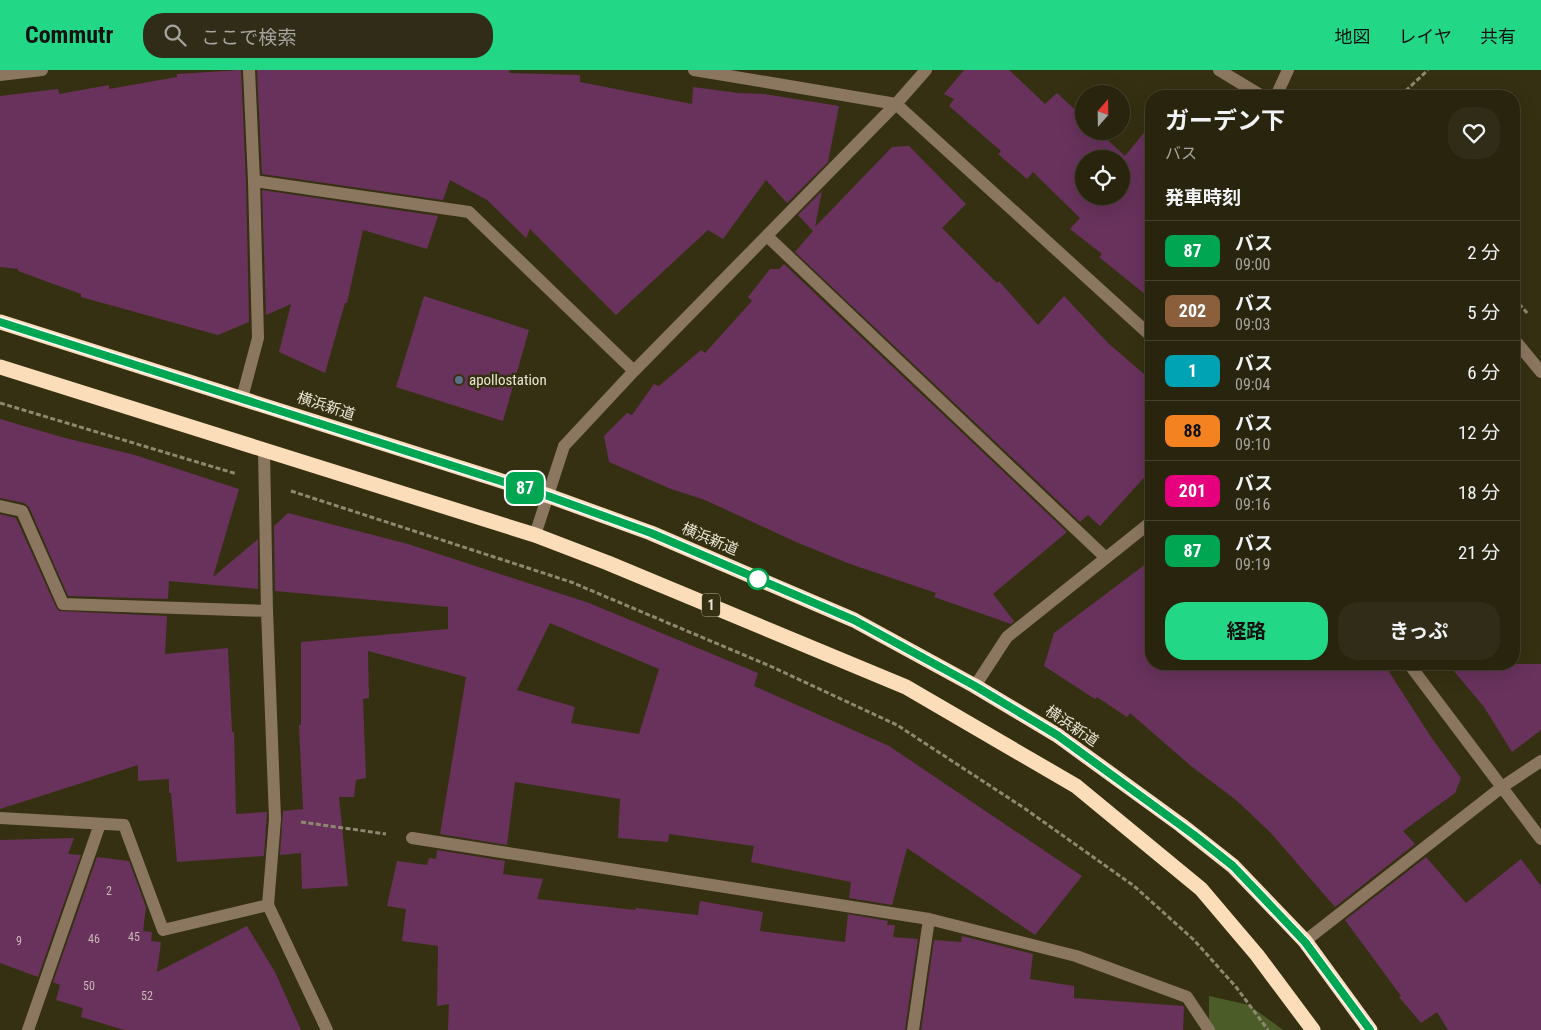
<!DOCTYPE html>
<html lang="ja">
<meta charset="utf-8">
<style>
body{margin:0;font-family:"Roboto Condensed","Noto Sans JP",sans-serif;background:#302c17;color:#f1f3f6;height:100vh;display:flex;flex-direction:column;font-size:19px;white-space:nowrap}
*{box-sizing:border-box;margin:0}
p{font-size:16px;color:#a5a49e}
.icon{flex:none;width:28px;height:28px;fill:none;stroke:currentColor;stroke-width:2;stroke-linecap:round;stroke-linejoin:round}
.map{position:relative;flex:1;overflow:hidden}
.drawer{position:absolute;left:1145px;top:20px;width:375px;height:580px;display:flex;flex-direction:column;background:#28240e;border-radius:20px;box-shadow:0 5px 20px #0002,0 0 0 1px #44412e}
.drawer>*{flex:none}
.badge{padding:0 10px;border-radius:8px;font-size:18px;line-height:32px}
.needle{width:32px;rotate:20deg}
.buttons{position:absolute;left:1075px;top:15px;display:grid;gap:10px}
.buttons a{display:grid;place-items:center;width:55px;height:55px;border-radius:50%;background:#28240e;box-shadow:0 5px 20px #0002,0 0 0 1px #44412e;font-size:25px}
.map>.badge{position:absolute;translate:-50% -50%;box-shadow:0 0 0 2px #fff}
h2{padding:0 20px;font-size:19px;line-height:45px}
.round{display:grid;place-items:center;flex:none;width:52px;height:52px;border-radius:20px;background:#302c17}
.summary{display:flex;align-items:center;justify-content:space-between;height:85px;padding:0 20px}
h1{font-size:24px;font-weight:700;line-height:38px}
.cta{display:flex;gap:10px;margin-top:auto;padding:10px 20px}
.cta a{flex:1;height:58px;border-radius:20px;background:#22d887;color:#111;font-size:20px;font-weight:700;line-height:58px;text-align:center}
.cta a+a{background:#302c17;color:#f1f3f6}
ul{padding:0;list-style:none}
li{display:flex;align-items:center;gap:15px;height:60px;padding:0 20px;border-top:1px solid #44412e}
li div{flex:1}
li b{display:block;font-size:19px}
li em{font-style:normal}
li .badge{min-width:55px;font-weight:700;text-align:center}
header{display:flex;align-items:center;gap:30px;box-sizing:border-box;height:70px;padding:0 25px;background:#22d887;color:#111}
header strong{font-size:24px}
nav{display:flex;gap:28px;margin-inline-start:auto;font-size:18px}
.search{width:350px;height:45px;background:#302c17;display:flex;align-items:center;gap:12px;box-sizing:border-box;padding:0 18px;border-radius:20px;color:#a5a49e;font-size:19px}
.map>svg:first-child{display:block}
</style>
<header>
<strong>Commutr</strong>
<div class="search"><svg class="icon" aria-label="search" viewBox="0 0 24 24"><circle cx="10" cy="10" r="6"/><path d="M15 15l6 6"/></svg>ここで検索</div>
<nav><a>地図</a><a>レイヤ</a><a>共有</a></nav>
</header>
<div class="map">
<svg width="1541" height="960" viewBox="0 0 1541 960">
<rect width="100%" height="100%" fill="#363012"/>
<!-- green -->
<path fill="#4c5c29" d="M1209,926l40,9 34,25h-74z"/>
<!-- building -->
<path fill="#68325c" fill-rule="evenodd" d="M241,0l5,111 3,141 -31,13 -137,-38v-3l-63,-23v-2l-18,-2v-171l58,-7 1,5 50,-9v4l68,-12v-3z
M257,0h253l-1,3 71,2v7l112,22 1,-17 45,6 26,1 75,12 -11,56 -41,41 -21,-23 -43,59 -15,-9 -92,85 -86,-86 -4,9 -39,-38 -37,-20 -7,20 -181,-26z
M964,0h45l36,34 12,-11 27,25v13h14l27,25 26,-32v175l-52,-42 3,-3 -32,-25 10,-11 -47,-46 -6,7 -29,-25 3,-3 -52,-45 5,-7 -10,-5zM1084,89h37v37h-37z
M909,76l57,58 -24,24 55,55 2,-2 39,44 26,-29 45,48 42,36v90l-51,56 -12,-11 -8,7 -285,-270 18,-21 -15,-16 24,-24 -7,36 77,-80z
M262,120l176,26 -11,33 -64,-19 -16,73h-2l-20,70 -46,-21 12,-48 -25,11z
M784,194l283,268 -74,62 21,27 -3,3 -77,-27 2,-4 -86,-29 -54,-22 -91,-42 -34,-11 -62,-27 -5,-26 23,-23 5,2 22,-31 5,2 42,-36 4,3 47,-52 -4,-4 22,-28h9z
M424,226l105,34 -26,91 -107,-34z
M0,349l65,19 70,17 104,34 -26,88 45,-38v50l-89,-8 -1,18 -100,-3 -39,-89 -5,-4 -24,-5z
M288,443l120,31 181,59 169,70 -4,13 135,60 193,130 -47,59 -128,-87 -15,57 -43,-7 2,-16 -100,-20 3,-16 -85,-12 -1,8 -50,-4 2,-39 -105,-17 -8,63 -67,-11 26,-157 -98,-26 1,47 -6,1 3,79 -10,2 -2,17h-15l9,89 -46,3 -1,-36 -21,2 3,-44 20,-2 -4,-84h2v-83l147,-13v-22l-173,-16 -1,-65zM550,553l109,46 -20,65 -68,-11 4,-16 -58,-17z
M0,444l16,4 40,89 3,4 108,5 -2,38 63,-6 4,84h2l2,82 31,-2 -3,44 -87,6 -6,-69h-2v-14l-31,2v-16l-138,44z
M1151,490v104h233l47,73 30,41 -6,15 -52,38 12,13 -80,63 -65,-75 -34,-32 -45,-34 -61,-53 -3,4 -30,-20 -2,2 -51,-33 10,-33z
M1448,594h93v66l-29,22 -28,-45z
M74,768l-6,16 13,1 -43,122 -38,-14v-123z
M437,780l68,11 -2,13 40,5 -6,20 98,11 1,-2 62,7 2,-14 63,11 -3,19 85,11 3,-28 40,7 -1,4h8l-2,12 25,2 -13,91h-457l1,-26 -12,2 1,-60 -36,-5 4,-32 -19,-3 10,-45 30,4 2,-7 7,1z
M97,787l32,4 17,46 -3,24 9,1 -1,9 10,1 -4,30 90,-46 28,46 26,58h-177l-43,-13 2,-9 -27,-8 4,-15 -7,-3z
M1426,787l40,46 55,-44 20,27v144h-93l-11,-18 -16,11 -22,-26 2,-1 -56,-76z
M962,866l71,18 -3,25 44,7v12l109,8 1,1 -1,23h-262l13,-90 27,2z"/>
<g fill="none" stroke-linecap="round" stroke-linejoin="round">
<!-- path -->
<path stroke="#8d8971" stroke-width="3" stroke-dasharray="5 2.5" stroke-linecap="butt" d="M1400,26l28,-26
M1514,228l14,16
M0,333l237,71
M291,421l280,91 199,84 127,59 127,83 110,78 60,54 42,47 32,43
M301,752l85,12"/>
<!-- minor -->
<path stroke="#8b765f" stroke-width="12" d="M694,0l202,34 255,232
M1219,0l43,26
M0,5l42,-5
M1276,26l12,-26
M254,111l215,31 165,159
M767,166l339,322
M1514,269l27,33
M242,328l16,-60 -4,-157 -5,-111
M264,380l3,161 8,208 -7,86 59,125
M0,436l22,5 41,93 204,7
M535,465l29,-89 70,-75 262,-267 30,-34
M1409,594l132,175
M975,616l32,-49 144,-115
M0,748l124,7 39,105 105,-25
M412,768l517,81 147,37 111,41 22,33
M1305,871l197,-154 39,-26
M28,960l72,-206
M913,960l16,-111"/>
<!-- highway -->
<path stroke="#fbddb9" stroke-width="15" d="M0,252l549,174 102,37 203,87 121,66 82,49 124,90 52,41 72,75 65,89
M0,297l535,168 73,28 298,124 170,99 125,103 56,66 56,75"/>
</g>
<g fill="none" stroke-linecap="round" stroke-linejoin="round">
<!-- line casing -->
<g stroke="#fff" stroke-width="11">
<path id="line" d="M0,252l548,174 103,37 203,87 121,66 82,49 137,100 39,31 72,76 65,88"/>
</g>
<!-- line -->
<use href="#line" stroke="#00a651" stroke-width="8"/>
</g>
<!-- markers -->
<circle fill="#5c6f8a" stroke="#363012" stroke-width="2" cx="459" cy="310" r="5"/>
<circle fill="#fff" stroke="#00a651" stroke-width="2.5" cx="758" cy="509" r="10"/>
<g text-anchor="middle" stroke-width="5" stroke-linejoin="round" paint-order="stroke">
<!-- number labels -->
<g font-size="12" fill="#c9b9b7">
<text x="109" y="825">2</text>
<text x="134" y="871">45</text>
<text x="94" y="873">46</text>
<text x="19" y="875">9</text>
<text x="89" y="920">50</text>
<text x="147" y="930">52</text>
</g>
<!-- shield labels -->
<rect fill="#363012" stroke="#b3af9a" stroke-width="1" x="702" y="523.5" width="18" height="23" rx="4"/>
<g font-size="14" font-weight="bold" fill="#e9e6d5">
<text x="711" y="540">1</text>
</g>
<!-- poi labels -->
<g font-size="15" fill="#e9e6d5" stroke="#363012" text-anchor="start">
<text x="469" y="315">apollostation</text>
</g>
<!-- street labels -->
<g font-size="15" fill="#e9e6d5" stroke="#363012">
<text transform="translate(326 336) rotate(18)" y="5">横浜新道</text>
<text transform="translate(710 469) rotate(23)" y="5">横浜新道</text>
<text transform="translate(1072 656) rotate(34)" y="5">横浜新道</text>
</g>
</g>
</svg>
<div class="buttons">
<a><svg class="needle" viewBox="-14 -14 28 28"><path d="M0-13l5 13h-10z" fill="#e53935"/><path d="M0 13l5-13h-10z" fill="#a5a49e"/></svg></a>
<a><svg class="icon" aria-label="locate" viewBox="0 0 24 24"><circle cx="12" cy="12" r="6"/><path d="M12 2v4M12 18v4M2 12h4M18 12h4"/></svg></a>
</div>
<b class="badge" style="left:525px;top:418px;background:#00a651;color:#fff">87</b>
<section class="drawer">
<div class="summary"><div><h1>ガーデン下</h1><p>バス</p></div><a class="round"><svg class="icon" aria-label="heart" viewBox="0 0 24 24"><path d="M12 20l-8-8c-3-5 5-10 8-4 3-6 11-1 8 4z"/></svg></a></div>
<h2>発車時刻</h2>
<ul>
<li><span class="badge" style="background:#00a651;color:#fff">87</span><div><b>バス</b><p>09:00</p></div><em>2 分</em></li>
<li><span class="badge" style="background:#8b5e3c;color:#fff">202</span><div><b>バス</b><p>09:03</p></div><em>5 分</em></li>
<li><span class="badge" style="background:#00a3b4;color:#fff">1</span><div><b>バス</b><p>09:04</p></div><em>6 分</em></li>
<li><span class="badge" style="background:#f58220;color:#111">88</span><div><b>バス</b><p>09:10</p></div><em>12 分</em></li>
<li><span class="badge" style="background:#e6007e;color:#fff">201</span><div><b>バス</b><p>09:16</p></div><em>18 分</em></li>
<li><span class="badge" style="background:#00a651;color:#fff">87</span><div><b>バス</b><p>09:19</p></div><em>21 分</em></li>
</ul>
<div class="cta"><a>経路</a><a>きっぷ</a></div>
</section>
</div>
